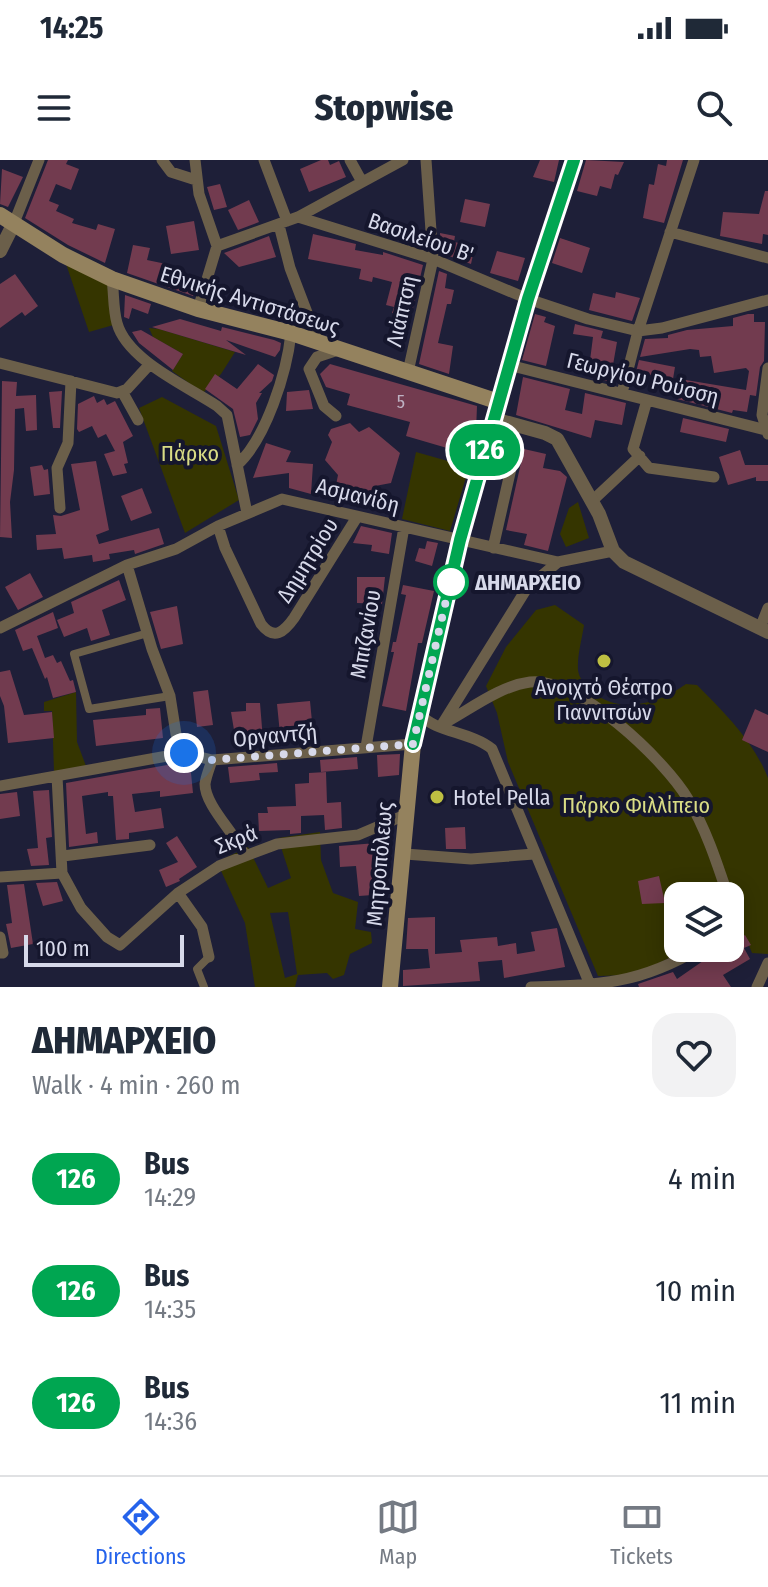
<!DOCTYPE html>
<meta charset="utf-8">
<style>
body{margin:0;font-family:"Fira Sans Condensed",sans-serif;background:#f2f2f3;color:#1f2937;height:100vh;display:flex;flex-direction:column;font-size:30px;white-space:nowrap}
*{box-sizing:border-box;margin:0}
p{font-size:26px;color:#747a83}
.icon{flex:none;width:44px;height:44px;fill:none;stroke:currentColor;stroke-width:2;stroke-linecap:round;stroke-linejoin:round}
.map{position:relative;height:827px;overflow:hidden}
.side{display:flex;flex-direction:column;background:#fff;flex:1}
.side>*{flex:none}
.badge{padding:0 16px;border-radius:26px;font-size:28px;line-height:52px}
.controls{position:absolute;left:664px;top:722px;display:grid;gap:16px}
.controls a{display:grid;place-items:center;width:80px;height:80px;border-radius:16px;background:#fff;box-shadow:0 4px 20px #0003;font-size:40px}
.scale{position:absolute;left:24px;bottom:20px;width:160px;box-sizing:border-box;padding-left:8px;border:4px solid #d7d9ea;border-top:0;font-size:22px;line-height:28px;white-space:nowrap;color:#d7d9ea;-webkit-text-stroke:6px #15162d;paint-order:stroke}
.you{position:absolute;width:40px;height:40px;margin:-20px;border:6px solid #fff;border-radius:50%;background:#1a73e8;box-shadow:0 0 0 12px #1a73e833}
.map>.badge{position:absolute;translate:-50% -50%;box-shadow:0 0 0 4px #fff}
.round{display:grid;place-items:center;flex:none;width:84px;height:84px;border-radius:24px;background:#f2f2f3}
.overview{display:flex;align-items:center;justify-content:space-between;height:136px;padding:0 32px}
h1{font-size:38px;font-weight:800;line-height:60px}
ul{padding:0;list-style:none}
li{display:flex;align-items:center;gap:24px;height:112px;padding:0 32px}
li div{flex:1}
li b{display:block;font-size:30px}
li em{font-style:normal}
li .badge{min-width:88px;font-weight:700;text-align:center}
.status{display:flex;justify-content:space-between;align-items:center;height:56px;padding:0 40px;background:#fff;direction:ltr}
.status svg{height:22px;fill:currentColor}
header{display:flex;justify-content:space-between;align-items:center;height:104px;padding:0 32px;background:#fff;font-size:36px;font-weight:800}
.tab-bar{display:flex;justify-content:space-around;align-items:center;height:112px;border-top:2px solid #e0e1e3;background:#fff;font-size:22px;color:#747a83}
.tab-bar a{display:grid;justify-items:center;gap:4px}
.tab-bar .current{color:#2563eb}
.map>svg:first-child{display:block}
</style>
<div class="status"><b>14:25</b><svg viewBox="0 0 49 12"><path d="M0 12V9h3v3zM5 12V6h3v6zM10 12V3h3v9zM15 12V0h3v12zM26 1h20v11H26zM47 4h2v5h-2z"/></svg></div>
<header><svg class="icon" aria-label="menu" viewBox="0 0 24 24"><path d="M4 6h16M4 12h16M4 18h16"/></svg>Stopwise<svg class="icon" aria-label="search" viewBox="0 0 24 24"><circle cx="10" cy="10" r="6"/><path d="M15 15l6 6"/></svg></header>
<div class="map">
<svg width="768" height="827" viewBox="0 0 768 827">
<rect width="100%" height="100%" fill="#1e1f38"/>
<!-- green -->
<path fill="#353500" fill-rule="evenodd" d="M63,95l49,24 5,45 -28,8z
M149,168l10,1 76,23 -14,22 -18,19 -31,-22 11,-17 -30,-17z
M162,237l54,29 23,74 -54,33 -46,-125z
M416,292l53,15 -19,64 -48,-12z
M578,342l11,36 -23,9 -6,-13 9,-26z
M555,445l29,20c-2,14 -7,31 -6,45 1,8 7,16 13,21 28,24 68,13 95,-7l11,1c27,27 57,57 71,93v176l-16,-1 -6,-15h-16v-42h-52v52h12l-56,27 -36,1 -90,-214 -11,-49 -11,-27 20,-39 30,-37z
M76,532l1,50 9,24 -32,6 -2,-61h-8v-9z
M320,672l1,28 12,33 25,9 -3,27 16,3 1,11 -22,11 -6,21 -11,4 -6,-6 -29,2 -3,12h-40l-10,-64 -28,-61 31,-15 20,41 23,-10 -13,-40zM288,752l9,62 -12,4 -15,-65z"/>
<!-- building -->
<path fill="#723b4f" d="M48,0h20l-2,4 13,5 -8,21 -15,-6 -7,17 10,4 -3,6 18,8 -2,4 24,7 2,-6 17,5 -10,34 -37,-18 -43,-27z
M321,0h7l2,5 9,-4 7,16 -37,15 -9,-23z
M540,0h19l-5,22 -21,-5z
M586,0l38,2 -6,13 -3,-1 -4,15 -11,-3 -3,10 -20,-5z
M667,0h16l-19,63 -21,-5 6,-34 5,1 4,-21 8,2z
M2,9l21,8 -15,30 -8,-3z
M220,24l7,23 -13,3 -7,-23z
M765,31h3v44l-5,-1 -1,10 -42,-8 3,-24 36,2z
M465,39l25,5 -5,23 -25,-5z
M249,40l10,22 -21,8 -10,-20z
M194,61l5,29 -28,4 -5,-28z
M440,73l15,3 -1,6 21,4 -4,18 -30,-11z
M313,74l43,10 -1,6 28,5v-3l40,13 -13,56 -10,-2 1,-4 -9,-2 2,-6 -8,-2 6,-23 -19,-5 -1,5 -13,-3 2,-10 -53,-10z
M269,76l7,21 -37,10 -15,-14z
M560,78l30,10 -8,25 -30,-10z
M133,85l17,3 -3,12 24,5 -1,8 28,8 -5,15 -66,-23z
M497,91l28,7 -7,23 -28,-8z
M439,111l8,3 -2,14 9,2 -3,14h-4l-9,39 15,3 -4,28 -30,-10z
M15,114l23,32 -13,10 -3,-4 -22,16v-44z
M616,132l24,6 -8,23 -43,-11 4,-17 22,5z
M125,135l26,9 -3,10 -16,-6 -3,11 -5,-2z
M535,154l11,3 -2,5 11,4 -9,40 -24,-6z
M748,154h6v8h11l-1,39 -4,6 -4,29 -6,-1 -3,17 -14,-2 -1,3 -55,-14 3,-20 66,11 3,-19 -3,-3 -32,5 -3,-17 -11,1 -1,-7 -9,-1 -50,8 5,-18 23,-1v-3l19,-5 46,-4v-8z
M180,159l41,12 1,-4 52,13 7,3 -1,7 -5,7 -49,-17 20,15 -94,-28z
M575,164l28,7 -2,7 16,4 -7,40 -22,-6 5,-39 -20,-3z
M141,170l42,24 -10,16 -34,-27 -7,-11z
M639,200l36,7 -2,12 -37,-7z
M258,204l16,11 -2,6 -13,12h3l-6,10 2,16 -8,16 -10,2 -7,-28 -28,-20 10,-15 22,15z
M330,204l147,42 -1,25 -7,16 -20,-6 -2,7 -41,-12 4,-14 -63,-17 3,-11 -24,-7 -6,-13z
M523,217l47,12 -5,21 17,4 3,-21 41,10 -4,22 -27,-5 -4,18 -75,-23z
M2,221l15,1 -1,14 20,-1 1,35 -11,1 -2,-23 -9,1 -1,61 -4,32 2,36 -12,-1z
M309,230l4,19 -27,2 1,-19z
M62,231l-2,37h-7l-4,-36z
M94,236l3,7 7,-4 3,6 8,-4 18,35 -10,6 5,21 -4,1 3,9 -14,3 -9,-22 11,-3 -9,-17 -8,4 -6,-12 -13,6 -2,-3 1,-25z
M683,258l46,11 -3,13 -46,-10z
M350,263l9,9 10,-5 31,26 -9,30 -16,3 -1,6 -38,8 -13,-12 13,-3 2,-10 -13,-15 7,-18 -4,-7 3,-6z
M266,283l25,8 -5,11 27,2 -2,30 -22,-6v-15l-36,5z
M524,289l22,5 -3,14 17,3 7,6 -19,74 -24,-6 3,-11 -21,-4z
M740,290l5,15h23v16h-12v-4l-28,8 -9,-28z
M96,301l13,69 -13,5 3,9 60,-16 5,16 -29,10 -1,-4 -25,4 1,5 -17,3 -1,-7 -28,4 -2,-11 -25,2 -1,-15 20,-1 -3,-19 8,1 19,-6 -9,-46z
M42,305l2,5 4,-1 2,25 -16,2 -4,-29z
M142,328l10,25 -21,8 -10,-25z
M361,366l31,7 -3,21 -18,-3 1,-6 -19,-2z
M427,381l11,2 -6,23 -17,-5 4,-13 6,1z
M30,413l13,24 -25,13 -13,-23z
M357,417h28l-3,27 -25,-1z
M119,420l7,20 -24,10 8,25 -19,6 -4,-13 -23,9 -7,-17 17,-7 -3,-11z
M403,425l31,6 -12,52h-4l-12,68 -24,-5 12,-54h-3l2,-10h3l10,-47 -5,-1z
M177,446l6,38 -22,5 -11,-37z
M53,452l5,16 -21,8 8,22 8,-3 4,8 4,-2 9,20 3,-1 3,12 -23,6 -6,-21 -2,2 -13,-31 -9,3 -8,-21z
M10,510l14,45 28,-3 2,26 -46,5 -4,-37 -4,-10v-24z
M208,530l5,35 -16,2 -4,-35z
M310,541l3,31 -33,2 -3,-30z
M246,543h14l3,37 -27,2 -5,-30 15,-1z
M160,548l3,30 -67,8 -3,-26 53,-5v-6z
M755,549l13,6v37l-26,-12z
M400,594l-1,21 -21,2 -1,-22z
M357,597l1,12 -37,3 -1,-12z
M184,602l6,1 3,30 -33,4v-6l-28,3 3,18 26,-4 3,20 -35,5v6l-13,1 -3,-44h-5v-4l-26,4 4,38 11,-2 1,11 -29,4 -3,-64z
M277,603l1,9 -19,1 1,7 -30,3 -2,-16z
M326,612l1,31 14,-1 1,26 -17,2 -1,-15 -23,1v17l-11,1v-4l-31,1 -1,-18h10l-1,-6 29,-1 -1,-22 14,-1v-10z
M49,630l3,47 -6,1 3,27 -18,1 -4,-17 11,-1 -5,-57z
M17,632l3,24 -20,3v-25z
M465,667l1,22h-20l-1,-21z
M177,676l20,31 -18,12 1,2 -14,6 -7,-17 19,-8 -12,-19z
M389,682l-2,52 -28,2 -3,-30 -16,1 -1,-21z
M659,716l6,27 -23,1 -4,-23z
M57,722l6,19 -20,5 -7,-23z
M24,724l9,60 -22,4 -5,-24 6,-1 -5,-38z
M435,757v37l27,-2 -2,-12 37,-3 1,9 18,-3 1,11 18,-3 -4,-19 26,-4 8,39 -61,11 -2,-18 -24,2 2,19 -77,5v-16l27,-2 -2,-19h-22l2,-31z
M745,775l6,10 -7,3 6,11 -27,16 8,12h-92l-1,-3 35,-12 4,7 36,-25 17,-6v-4z"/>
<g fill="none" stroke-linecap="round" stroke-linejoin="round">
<!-- pedestrian -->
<path stroke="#6b5f4a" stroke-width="8" d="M148,473l-74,21 15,55 81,-13
M204,827l-7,-18 12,-12"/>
<!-- minor -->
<path stroke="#6b5f4a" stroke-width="11" d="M162,0l9,12 25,8
M195,0l4,34 18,52
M264,0l23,61
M350,0l11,20
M298,57l135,42 95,40 60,20 50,12 24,-3 106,-28
M14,63l25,-63
M279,65l11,43 29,76
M670,72l98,26
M112,119c2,14 1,30 5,44 10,37 70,63 100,83l10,9 20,98
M198,149l19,-63 81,-29 105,-57
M0,203l117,30 10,-4 23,-25
M509,205l257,65
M768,208l-6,47 6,19
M408,212l25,-113 -7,-99
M123,233l15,27
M622,233l16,-62 56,-171
M647,240l-14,49 16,19 65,9
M336,256l-12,-10 -15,-37 8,-12 21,-7
M237,305c29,-26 50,-93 54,-132
M592,341l48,-45
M60,348l-3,-40 11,-25 3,-62
M218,366l7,22 36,76c13,17 23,8 33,-6l63,-101
M493,388l24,-106
M127,405l25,84 18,47 6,38 8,19
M0,468l127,-63 49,-16 42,-23 64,-27 276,63
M760,468l8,-20
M421,555c14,17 51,17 71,34l99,238
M443,563l84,-135 31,-26 55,-11
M441,565c27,-14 58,-39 89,-43 47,-6 135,78 158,117 18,30 29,64 40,97
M366,587l38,-220
M212,600c-2,7 -6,16 -7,24 0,22 31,50 40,72
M57,616l5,97 19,35 26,29 13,8 58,-52 41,-27 58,-22 81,-9 47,-20
M0,626l184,-33 28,7 201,-16
M405,694l66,5 63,-5
M63,696l87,-11
M0,717l62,-4
M178,733l24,34 7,30
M730,740l7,21 -7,11
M0,777l3,16h-3
M531,827c69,-2 109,-3 169,-39
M757,827l11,-24"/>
<!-- tertiary -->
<path stroke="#6b5f4a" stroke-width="14" d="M0,91l14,-28
M494,259l51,14 12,6 42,75 14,37 11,11 144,70"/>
<!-- secondary -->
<path stroke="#94825e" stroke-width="16" d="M0,55l63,40 49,24 86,30 93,24 208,69
M390,827l23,-243 47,-204 68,-241 46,-139"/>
</g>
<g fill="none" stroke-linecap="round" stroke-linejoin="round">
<!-- line casing -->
<g stroke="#fff" stroke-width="18">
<path id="line" d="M413,584l47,-204 68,-241 46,-139"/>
</g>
<!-- line -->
<use href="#line" stroke="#00a651" stroke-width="12"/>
<!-- walk -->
<path stroke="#d7d9ea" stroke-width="8" stroke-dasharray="0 14.4" d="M184,593l28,7 201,-16 40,-174 -2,12"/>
</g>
<!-- markers -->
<circle fill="#fff" stroke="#00a651" stroke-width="4" cx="451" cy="422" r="16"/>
<g fill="#bebf42" stroke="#15162d" stroke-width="3">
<circle cx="604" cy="501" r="8"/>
<circle cx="437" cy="637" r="8"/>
</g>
<g text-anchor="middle" stroke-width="8" stroke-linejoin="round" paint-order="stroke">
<!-- number labels -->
<g font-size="18" fill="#beb2c3">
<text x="401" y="248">5</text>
</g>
<!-- street labels -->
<g font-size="22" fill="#d7d9ea" stroke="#15162d">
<text transform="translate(421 77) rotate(19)" y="8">Βασιλείου Β'</text>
<text transform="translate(250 140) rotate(17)" y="8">Εθνικής Αντιστάσεως</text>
<text transform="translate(401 151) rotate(-77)" y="8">Λιάπτση</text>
<text transform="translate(643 218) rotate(14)" y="8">Γεωργίου Ρούσση</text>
<text transform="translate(358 335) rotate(14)" y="8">Ασμανίδη</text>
<text transform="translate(307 400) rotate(-58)" y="8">Δημητρίου</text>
<text transform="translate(365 474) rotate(-80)" y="8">Μπιζανίου</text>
<text transform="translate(275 575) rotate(-5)" y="8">Οργαντζή</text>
<text transform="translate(236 679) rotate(-22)" y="8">Σκρά</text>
<text transform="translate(379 704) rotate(-85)" y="8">Μητροπόλεως</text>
</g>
<!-- park labels -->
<g font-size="22" fill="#d9dc85" stroke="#15162d">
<text x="190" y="301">Πάρκο</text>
<text x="636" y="653">Πάρκο Φιλλίπειο</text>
</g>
<!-- stop labels -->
<g font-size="22" font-weight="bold" fill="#d7d9ea" stroke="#15162d" text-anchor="start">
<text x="475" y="430">ΔΗΜΑΡΧΕΙΟ</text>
</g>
<!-- poi labels -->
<g font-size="22" fill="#d7d9ea" stroke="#15162d">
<text x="604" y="535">Ανοιχτό Θέατρο<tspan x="604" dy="25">Γιαννιτσών</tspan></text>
<text x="453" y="645" text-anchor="start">Hotel Pella</text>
</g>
</g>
</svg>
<div class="controls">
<a><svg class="icon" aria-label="layers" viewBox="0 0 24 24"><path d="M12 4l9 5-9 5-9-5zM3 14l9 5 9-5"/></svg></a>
</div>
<div class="scale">100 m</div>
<div class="you" style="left:184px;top:593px"></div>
<b class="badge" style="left:485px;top:290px;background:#00a651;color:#fff">126</b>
</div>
<section class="side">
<div class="overview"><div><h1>ΔΗΜΑΡΧΕΙΟ</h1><p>Walk · 4 min · 260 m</p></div><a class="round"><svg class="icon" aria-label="heart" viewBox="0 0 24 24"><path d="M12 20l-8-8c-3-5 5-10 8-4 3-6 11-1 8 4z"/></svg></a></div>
<ul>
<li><span class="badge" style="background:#00a651;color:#fff">126</span><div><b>Bus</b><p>14:29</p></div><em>4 min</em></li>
<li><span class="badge" style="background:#00a651;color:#fff">126</span><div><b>Bus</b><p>14:35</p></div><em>10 min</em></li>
<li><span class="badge" style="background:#00a651;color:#fff">126</span><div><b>Bus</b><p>14:36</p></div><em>11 min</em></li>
</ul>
</section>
<nav class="tab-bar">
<a class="current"><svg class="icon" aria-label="directions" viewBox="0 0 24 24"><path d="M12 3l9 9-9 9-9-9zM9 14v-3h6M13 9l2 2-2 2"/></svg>Directions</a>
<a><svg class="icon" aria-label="map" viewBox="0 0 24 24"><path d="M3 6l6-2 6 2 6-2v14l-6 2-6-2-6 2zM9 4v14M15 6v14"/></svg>Map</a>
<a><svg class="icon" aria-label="tickets" viewBox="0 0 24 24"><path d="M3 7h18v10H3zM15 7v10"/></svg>Tickets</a>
</nav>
